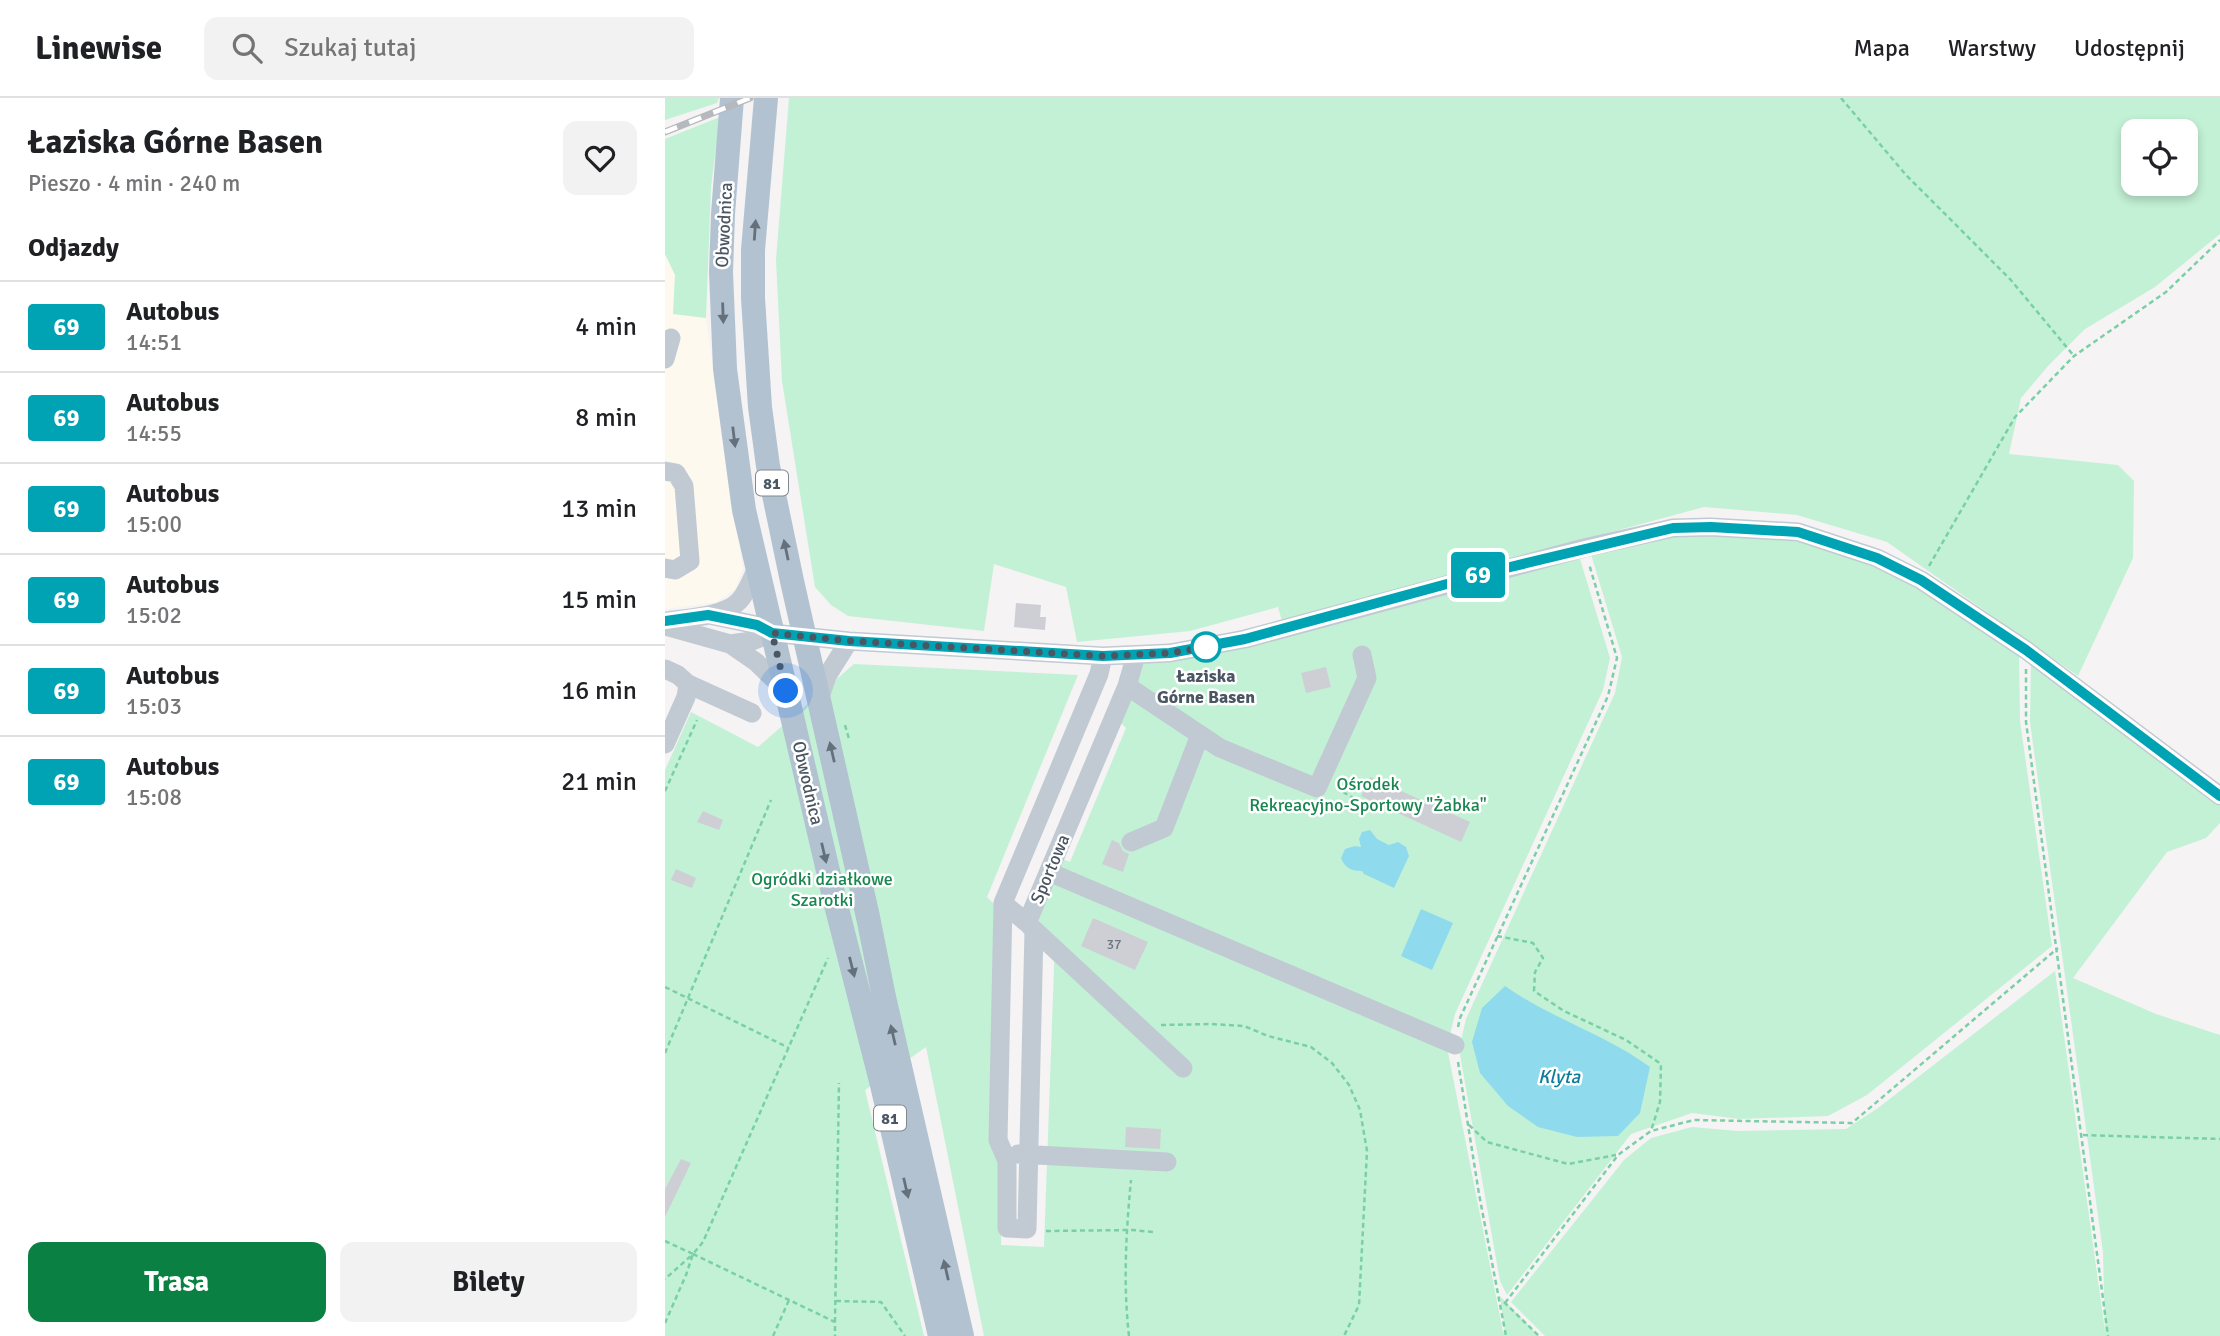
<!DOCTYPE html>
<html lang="pl">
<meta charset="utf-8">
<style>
body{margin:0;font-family:Signika,sans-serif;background:#f2f2f2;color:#202124;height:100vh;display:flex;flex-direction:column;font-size:26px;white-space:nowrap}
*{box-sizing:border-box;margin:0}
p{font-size:23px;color:#757577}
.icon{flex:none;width:38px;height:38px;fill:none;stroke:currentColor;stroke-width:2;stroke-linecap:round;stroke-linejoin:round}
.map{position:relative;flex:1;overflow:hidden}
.panel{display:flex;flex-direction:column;background:#fff;width:665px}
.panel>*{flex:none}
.badge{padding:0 14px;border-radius:5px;font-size:24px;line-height:46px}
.fabs{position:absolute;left:1456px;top:21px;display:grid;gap:14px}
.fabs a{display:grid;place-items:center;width:77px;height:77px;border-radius:14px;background:#fff;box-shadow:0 4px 10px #0003;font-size:35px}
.you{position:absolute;width:35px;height:35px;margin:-18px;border:5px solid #fff;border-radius:50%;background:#1a73e8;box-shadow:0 0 0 10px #1a73e833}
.map>.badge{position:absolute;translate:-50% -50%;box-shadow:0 0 0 4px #fff}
h2{padding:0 28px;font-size:26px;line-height:63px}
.round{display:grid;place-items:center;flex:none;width:74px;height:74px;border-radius:14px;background:#f2f2f2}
.headline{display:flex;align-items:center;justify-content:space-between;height:119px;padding:0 28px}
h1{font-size:33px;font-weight:700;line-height:52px}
.cta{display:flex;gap:14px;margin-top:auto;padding:14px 28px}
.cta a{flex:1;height:80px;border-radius:14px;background:#0b8043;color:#fff;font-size:28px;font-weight:700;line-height:80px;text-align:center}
.cta a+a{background:#f2f2f2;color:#202124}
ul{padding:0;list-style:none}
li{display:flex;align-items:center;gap:21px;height:91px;padding:0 28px;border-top:2px solid #e0e0e0}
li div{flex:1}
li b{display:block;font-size:26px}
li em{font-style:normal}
li .badge{min-width:77px;font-weight:700;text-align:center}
header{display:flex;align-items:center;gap:42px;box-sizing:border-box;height:98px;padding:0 35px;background:#fff;border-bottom:2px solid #e0e0e0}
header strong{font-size:33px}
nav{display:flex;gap:38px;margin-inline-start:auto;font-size:24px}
.search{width:490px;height:63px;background:#f2f2f2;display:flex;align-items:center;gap:18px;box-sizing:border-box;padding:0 24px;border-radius:14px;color:#757577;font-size:26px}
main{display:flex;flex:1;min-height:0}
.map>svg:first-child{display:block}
</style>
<header>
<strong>Linewise</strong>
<div class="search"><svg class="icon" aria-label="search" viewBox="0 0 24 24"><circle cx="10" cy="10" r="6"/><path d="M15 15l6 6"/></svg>Szukaj tutaj</div>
<nav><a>Mapa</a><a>Warstwy</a><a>Udostępnij</a></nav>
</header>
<main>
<section class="panel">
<div class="headline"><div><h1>Łaziska Górne Basen</h1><p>Pieszo · 4 min · 240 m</p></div><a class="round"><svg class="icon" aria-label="heart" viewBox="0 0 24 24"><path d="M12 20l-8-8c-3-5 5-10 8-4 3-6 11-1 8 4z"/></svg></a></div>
<h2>Odjazdy</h2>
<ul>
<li><span class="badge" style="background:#00a3b4;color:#fff">69</span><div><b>Autobus</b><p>14:51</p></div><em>4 min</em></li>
<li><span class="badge" style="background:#00a3b4;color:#fff">69</span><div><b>Autobus</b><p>14:55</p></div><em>8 min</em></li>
<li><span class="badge" style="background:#00a3b4;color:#fff">69</span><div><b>Autobus</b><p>15:00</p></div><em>13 min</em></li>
<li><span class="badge" style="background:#00a3b4;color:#fff">69</span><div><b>Autobus</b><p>15:02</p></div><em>15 min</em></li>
<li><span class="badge" style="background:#00a3b4;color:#fff">69</span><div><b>Autobus</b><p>15:03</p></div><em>16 min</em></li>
<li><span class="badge" style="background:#00a3b4;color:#fff">69</span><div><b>Autobus</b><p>15:08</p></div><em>21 min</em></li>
</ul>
<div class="cta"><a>Trasa</a><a>Bilety</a></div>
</section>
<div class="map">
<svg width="1555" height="1238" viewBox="0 0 1555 1238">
<rect width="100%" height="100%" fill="#f5f3f3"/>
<!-- commercial -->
<path fill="#fdf9ef" d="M0,156l10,21 -2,39 33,4 37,251 -8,20 -18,13 -50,7 -2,-1z"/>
<!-- green -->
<path fill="#c3f1d5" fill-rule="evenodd" d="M0,0h54l-2,5 -52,17z
M124,0h1431v136l-65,53 -70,42 -37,37 -27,32 -12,56 109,11 16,16 -1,77 -55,118 -191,-134 -90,-27 -93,-8 -422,114 -4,-14 -88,24 -113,11 -11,-55 -72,-23 -10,67 -136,-15 -17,-11 -16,-18 -33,-206 -6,-121zM1468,33h53v53h-53z
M55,19l-9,70 -5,131 -33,-4 2,-39 -10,-21v-115z
M1039,426l176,33 139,96 1,68 32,225 -185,149 -39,21 -89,3 -47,-6 -61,21 -124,161 -7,-14 -41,-232 7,-30 149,-326 7,-36 -32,-106z
M915,461l30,99 -7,32 -148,324 -8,33 56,285 2,1 -5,-37 39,40h-555l-58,-289 -61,43 59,246h-259v-566l26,-58 67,35 96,-83 224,11 -91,222 12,12 4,260 -2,76 43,2 11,-307 -22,-17 27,-65 10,4 56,-134 -8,-8 24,-58z
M1366,562l189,146v17l-14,15 -39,14 -94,126 83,36 64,21v301h-675l-34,-34 113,-142 27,-22 41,-11 46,4 108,-2 32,-21 177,-137 50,360 -2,-79 -73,-530z"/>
<!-- water -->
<path fill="#90daee" d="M705,732l7,9 12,6 9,-3 8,5 3,9 -15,32 -30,-14 -2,-3c-11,0 -17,-3 -21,-13l4,-9 10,-3 6,1 -2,-8 3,-7z
M756,811l32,14 -21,47 -31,-14z
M840,888c45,32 100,48 145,81l-10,46 -22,23 -41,1 -39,-10 -30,-21 -28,-33 -8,-31 10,-34z"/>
<!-- building -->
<path fill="#cdcfd5" d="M351,505l25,2 -1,12h6l-1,13 -31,-3z
M661,569l5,20 -25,6 -5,-20z
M705,679l100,45 -9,20 -100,-46z
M38,713l20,9 -4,10 -22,-8z
M447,742l7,3 4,8 6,3 -6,18 -21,-8z
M11,771l20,9 -4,10 -21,-8z
M428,820l55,24 -13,28 -54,-24z
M461,1029l35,2 -1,20 -35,-2z
M16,1061l10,4 -26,54v-28z"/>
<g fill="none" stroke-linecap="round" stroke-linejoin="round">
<!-- path -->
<path stroke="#7ad0a6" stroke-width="2.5" stroke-dasharray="5 3.5" stroke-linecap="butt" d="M1176,0l65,77 104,104 64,77
M1264,468l86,-149 59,-61 92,-64 54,-52
M1361,571v53l82,614
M180,627l4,14
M0,693l32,-71
M678,694l12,7
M832,838l36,7 10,15 -8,14 -1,19 30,20 62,29 35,24 -1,38 -9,29
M0,889l124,61
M496,927l49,-1 34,2 24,10 43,11 21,16 17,22 11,25 7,41 -8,154 -15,31
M793,929l2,-9 148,-322 9,-38 -28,-94
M0,955l106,-253
M793,964l21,132 27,142
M804,1027l18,17 81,22 48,-9
M1418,1037l137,4
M381,1133l86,-1 22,2
M0,1143l28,13 -28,25
M28,1156l142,68v14
M171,1203l45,1 24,34
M839,1204l35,34
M840,1205l113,-148 33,-24 43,-11 158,3 206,-175
M170,1224l4,-239
M0,1225l21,-48 7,-21 10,-12 125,-284
M108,1238l16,-36
M464,1238c-6,-52 -3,-104 2,-156"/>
<!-- minor -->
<path stroke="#c1cad2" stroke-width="19" d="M0,261l6,-21
M0,373l11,2 8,13 6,75 -15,9 -10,-2
M44,517l48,10 15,8
M0,523c20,-3 59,-4 74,-20 8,-8 13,-23 18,-33
M0,528l65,18 26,18 30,29
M65,546l22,-3 20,-8 77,8 254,15 67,-3 75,-14 339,-91 89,-20 38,-1 87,5 79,26 44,22 105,70 194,146
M438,558l-4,18 -96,229 24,20 100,-237 9,-31
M0,571l13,6 10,9 64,29
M462,588l93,62 97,40 50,-110 -5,-23
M155,599l7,-21 22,-35
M0,646l21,-47 2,-13
M466,744l33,-14 36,-93
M384,774l406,173
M338,805l-5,237 9,21v67l20,1 7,-298
M365,828l153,142
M353,1056l149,8"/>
<!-- major -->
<path stroke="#b3c2d1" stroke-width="24" d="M67,0l-9,116 -2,58 4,97 19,141 91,391 47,184 58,251
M101,0l-13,152v48l7,109 8,59 24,115 76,336 16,80 78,339"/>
<!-- rail casing -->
<g stroke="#b5b8bd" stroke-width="7">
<path id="rail" d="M0,34l85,-34"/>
</g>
<!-- rail -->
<use href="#rail" stroke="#fff" stroke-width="4.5" stroke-dasharray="13" stroke-linecap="butt"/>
</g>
<!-- one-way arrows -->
<defs><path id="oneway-solid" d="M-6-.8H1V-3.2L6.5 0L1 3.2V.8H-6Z" transform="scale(1.75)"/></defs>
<g fill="#64717d">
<use href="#oneway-solid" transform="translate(90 132) rotate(-86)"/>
<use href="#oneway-solid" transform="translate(58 215) rotate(88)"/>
<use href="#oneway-solid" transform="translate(69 339) rotate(83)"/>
<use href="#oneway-solid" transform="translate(121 452) rotate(-102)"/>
<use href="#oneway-solid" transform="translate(167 654) rotate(-103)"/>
<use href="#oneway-solid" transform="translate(159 755) rotate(77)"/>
<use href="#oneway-solid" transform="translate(187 869) rotate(76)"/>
<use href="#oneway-solid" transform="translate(228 937) rotate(-103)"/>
<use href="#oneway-solid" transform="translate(241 1090) rotate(77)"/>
<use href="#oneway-solid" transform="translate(281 1172) rotate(-103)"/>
</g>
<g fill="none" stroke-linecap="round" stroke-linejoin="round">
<!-- line casing -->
<g stroke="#fff" stroke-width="16">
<path id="line" d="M0,523l43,-6 49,10 15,8 77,8 254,15 67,-3 75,-14 257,-70 171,-41 38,-1 87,5 79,26 44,22 105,70 194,146"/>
</g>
<!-- line -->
<use href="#line" stroke="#00a3b4" stroke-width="10"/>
<!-- walk -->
<path stroke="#4a5661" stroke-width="7" stroke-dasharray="0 12.6" d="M121,593l-14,-58 77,8 254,15 67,-3 36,-6"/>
</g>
<!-- markers -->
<circle fill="#fff" stroke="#00a3b4" stroke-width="3.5" cx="541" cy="549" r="14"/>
<g text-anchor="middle" stroke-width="5" stroke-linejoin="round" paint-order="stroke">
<!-- number labels -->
<g font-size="14" fill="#6b747e">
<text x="449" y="851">37</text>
</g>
<!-- shield labels -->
<g fill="#fff" stroke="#808990" stroke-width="2">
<rect x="91" y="372.5" width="32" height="25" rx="5"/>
<rect x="209" y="1007.5" width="32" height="25" rx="5"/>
</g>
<g font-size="16" font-weight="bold" fill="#4a5661">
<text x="107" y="391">81</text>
<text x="225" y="1026">81</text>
</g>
<!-- street labels -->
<g font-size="18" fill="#4a5661" stroke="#fff">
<text transform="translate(59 127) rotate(-87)" y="6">Obwodnica</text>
<text transform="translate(143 685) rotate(77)" y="6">Obwodnica</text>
<text transform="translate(385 771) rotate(-67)" y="6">Sportowa</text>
</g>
<!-- stop labels -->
<g font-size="18" font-weight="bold" fill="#4a5661" stroke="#fff">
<text x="541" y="584">Łaziska<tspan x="541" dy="21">Górne Basen</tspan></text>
</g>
<!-- park labels -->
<g font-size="18" fill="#17864f" stroke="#fff">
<text x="703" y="692">Ośrodek<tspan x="703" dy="21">Rekreacyjno-Sportowy "Żabka"</tspan></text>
<text x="157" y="787">Ogródki działkowe<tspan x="157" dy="21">Szarotki</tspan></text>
</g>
<!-- water labels -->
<g font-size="19" font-style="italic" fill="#0c7c9b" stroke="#fff">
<text x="894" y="985">Klyta</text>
</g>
</g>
</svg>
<div class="fabs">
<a><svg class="icon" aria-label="locate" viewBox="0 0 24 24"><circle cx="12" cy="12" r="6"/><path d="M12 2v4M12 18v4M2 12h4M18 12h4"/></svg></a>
</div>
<div class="you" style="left:121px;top:593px"></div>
<b class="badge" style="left:813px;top:477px;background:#00a3b4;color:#fff">69</b>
</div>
</main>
